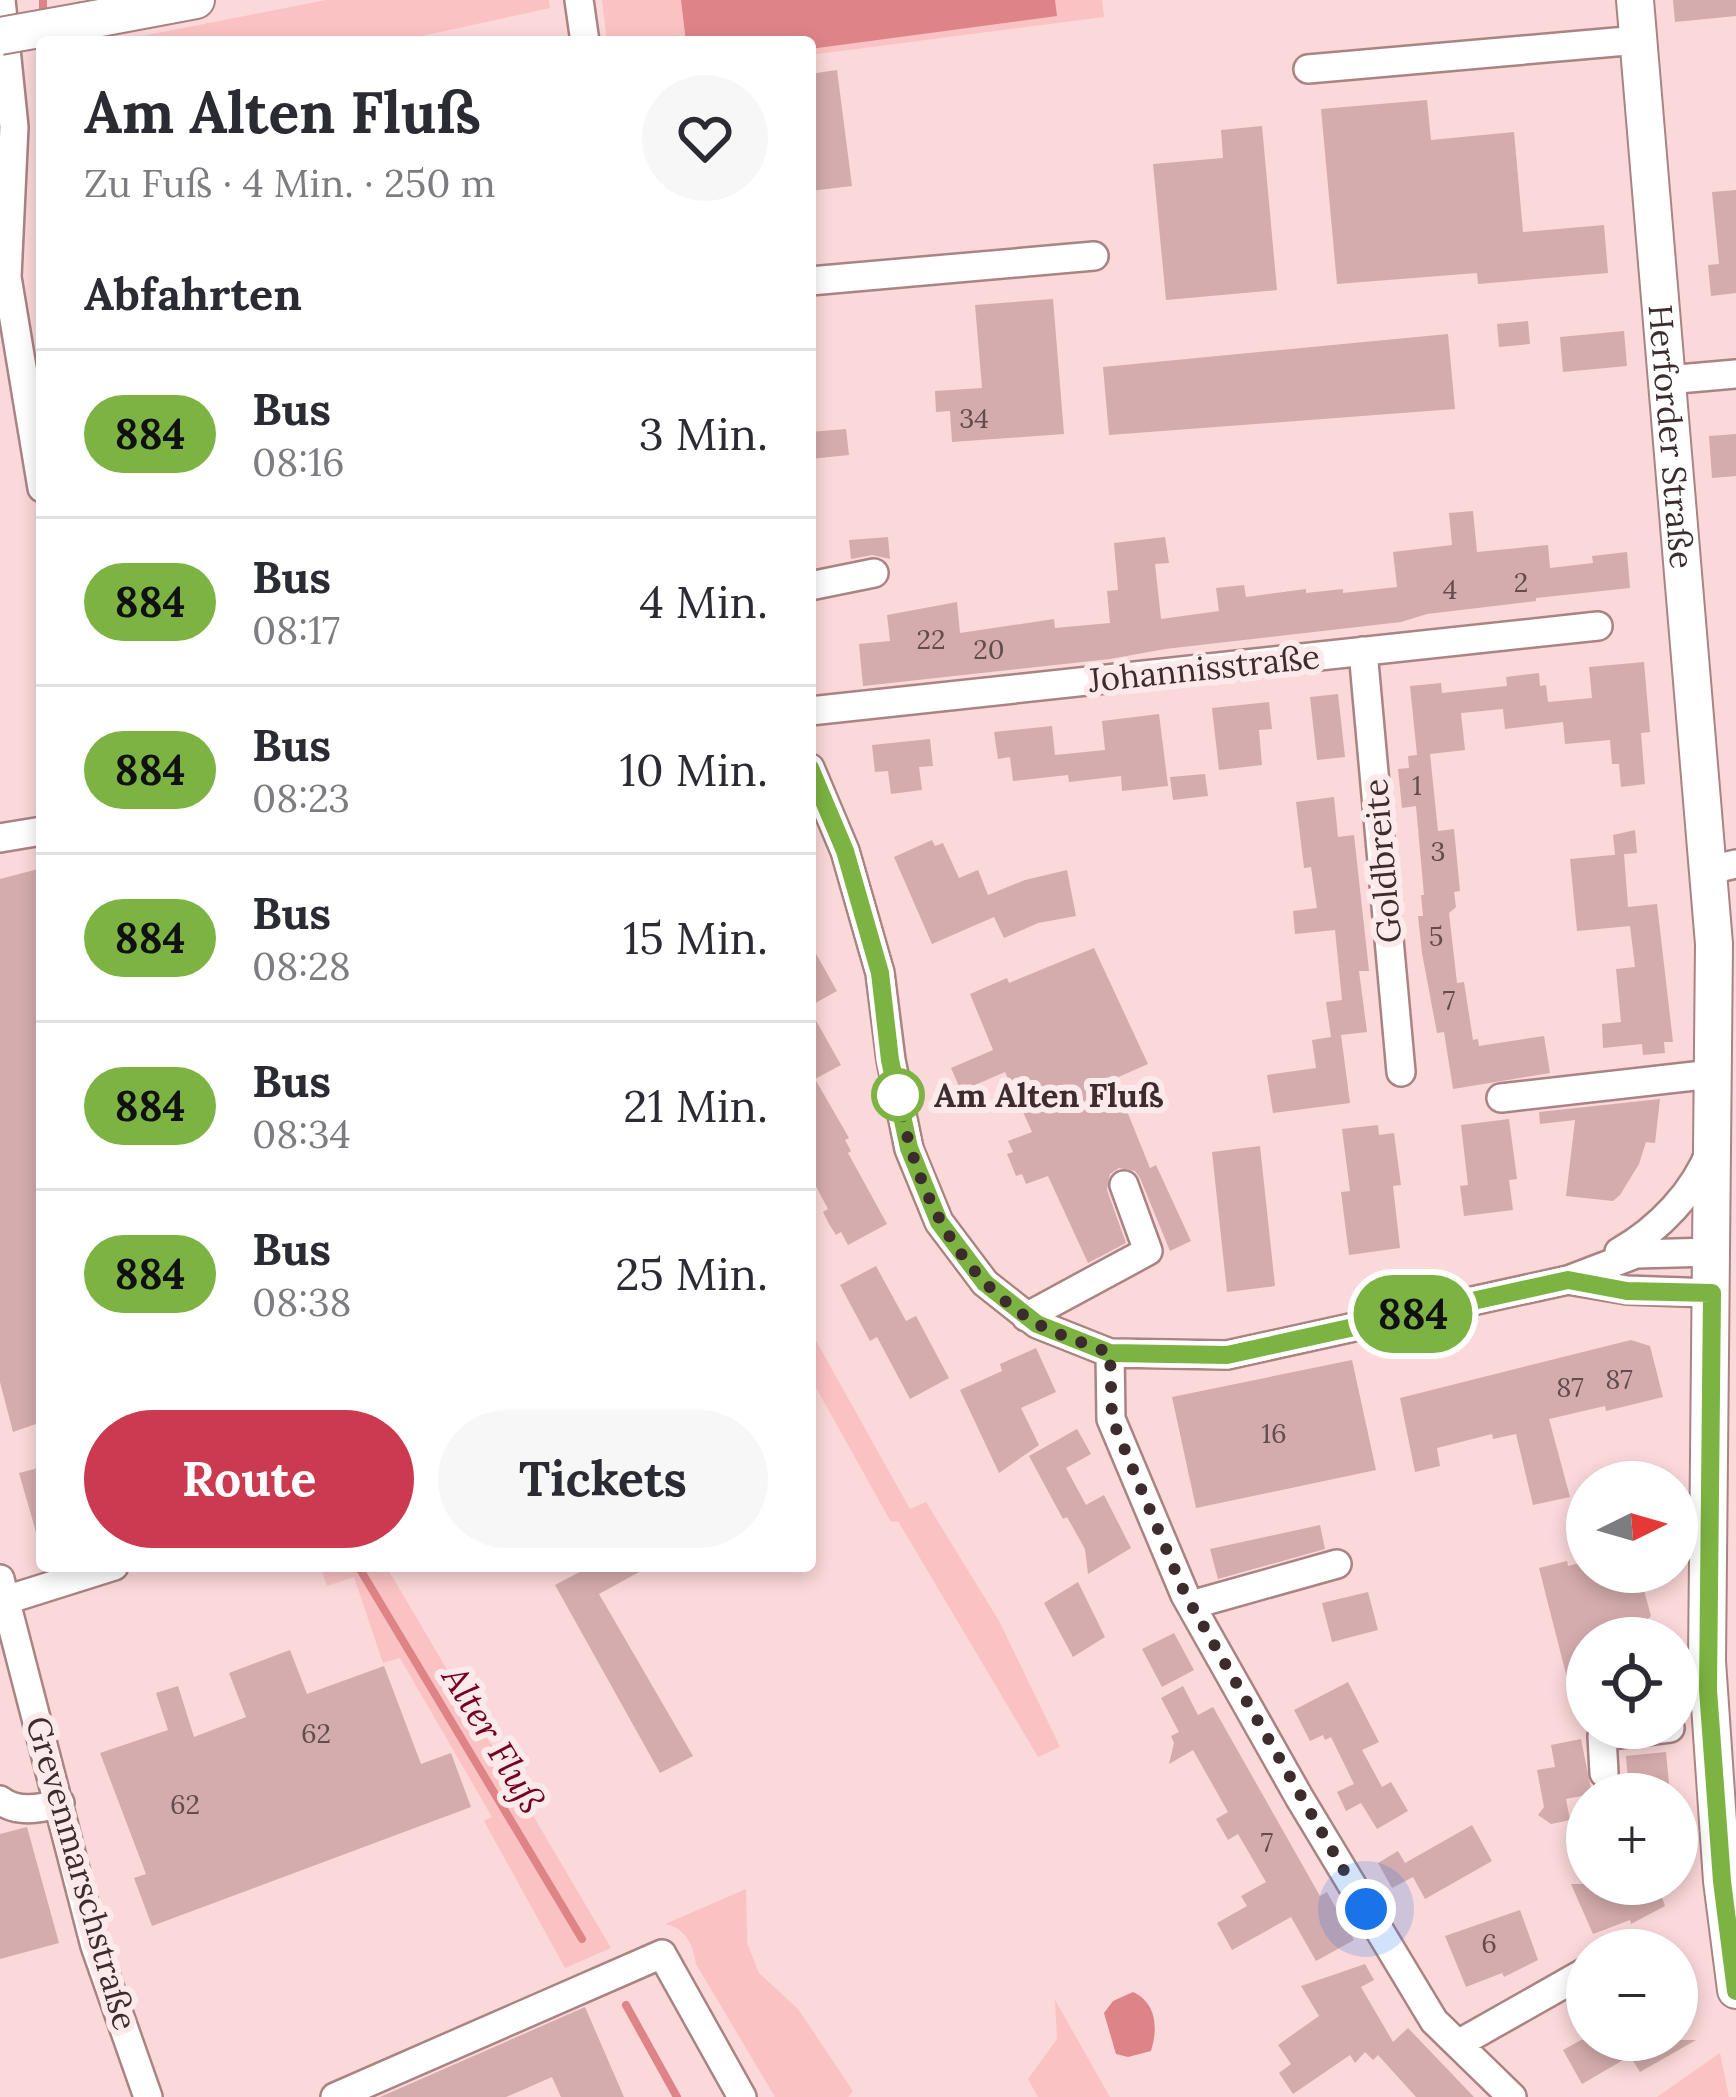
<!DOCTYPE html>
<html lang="de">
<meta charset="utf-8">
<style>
body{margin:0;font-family:Lora,serif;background:#f7f7f7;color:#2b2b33;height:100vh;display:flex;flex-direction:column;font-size:45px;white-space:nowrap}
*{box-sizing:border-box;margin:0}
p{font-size:39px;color:#7c7c81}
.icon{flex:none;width:66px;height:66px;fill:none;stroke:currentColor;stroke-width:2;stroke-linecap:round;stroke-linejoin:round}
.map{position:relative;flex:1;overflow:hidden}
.drawer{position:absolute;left:36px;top:36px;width:780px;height:1536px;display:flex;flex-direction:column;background:#fff;border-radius:12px;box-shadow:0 6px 18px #0003}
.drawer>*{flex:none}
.badge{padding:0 24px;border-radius:39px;font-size:42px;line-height:78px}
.needle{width:78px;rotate:85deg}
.controls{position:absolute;left:1566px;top:1461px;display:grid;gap:24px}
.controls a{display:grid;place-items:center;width:132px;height:132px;border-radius:50%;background:#fff;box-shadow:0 6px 18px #0003;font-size:60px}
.you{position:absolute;width:60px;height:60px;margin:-30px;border:9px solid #fff;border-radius:50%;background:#1a73e8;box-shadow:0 0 0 18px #1a73e833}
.map>.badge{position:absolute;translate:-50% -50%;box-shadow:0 0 0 6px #fff}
h2{padding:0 48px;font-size:45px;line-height:108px}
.round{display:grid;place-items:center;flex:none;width:126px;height:126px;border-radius:63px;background:#f7f7f7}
.head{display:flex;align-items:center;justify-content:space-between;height:204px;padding:0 48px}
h1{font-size:57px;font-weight:700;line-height:90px}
.primary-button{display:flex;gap:24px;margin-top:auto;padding:24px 48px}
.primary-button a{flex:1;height:138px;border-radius:72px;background:#cb3a4e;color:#fff;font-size:48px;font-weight:700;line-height:138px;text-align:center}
.primary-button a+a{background:#f7f7f7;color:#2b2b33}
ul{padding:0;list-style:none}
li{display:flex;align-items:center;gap:36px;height:168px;padding:0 48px;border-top:3px solid #e1e1e2}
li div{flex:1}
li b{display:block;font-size:45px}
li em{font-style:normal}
li .badge{min-width:132px;font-weight:700;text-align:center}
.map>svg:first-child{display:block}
</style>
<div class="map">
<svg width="1736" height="2097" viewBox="0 0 1736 2097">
<rect width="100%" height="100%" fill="#fbd8d9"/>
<!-- green -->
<path fill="#fac2c3" d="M326,0h223l1,8 -156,34h-282z
M602,0h500l2,17 -294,38v-13h-203z
M810,1330l100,179 16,-7 73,119 61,126 -22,10 -140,-236 -7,1 -81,-145z
M320,1566h66l225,382 -46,20 -81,-147 8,-4 -92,-159 -17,5 -29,-86 -27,9z
M746,1889l1,54 12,30 39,36 55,82 -5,6h-73l-79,-133c-3,-19 -10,-36 -31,-40z
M1055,2000l55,97h-72l-10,-18 29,-40z
M1720,2053l9,44h-72z"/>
<!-- water -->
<path fill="#de8487" d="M681,0h374l2,16 -247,33v-7h-124z
M1133,1992c24,11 25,37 18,59l-23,6 -12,-3 -12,-41 9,-12z"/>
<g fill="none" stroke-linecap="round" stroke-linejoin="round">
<!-- stream -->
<path stroke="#de8487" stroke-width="8" d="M43,0v17
M358,1566l224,373
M626,2005l51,92"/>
</g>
<!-- building -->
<path fill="#d5acad" d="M1673,0h63v16l-61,6z
M837,70l15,116 -42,5v-117z
M1427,100l4,40 83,-8 9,100 81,-7 4,48 -130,11 -1,-11 -140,11 -16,-175z
M1262,126l15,164 -111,10 -13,-136 70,-6 -2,-28z
M1736,190v103l-25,3 -3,-31 11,-1 -7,-72z
M1053,299l11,135 -112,8 -2,-31 -14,1 -1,-21 47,-3 -7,-83z
M1528,321l2,23 -31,3 -2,-23z
M1624,331l3,35 -64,6 -3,-35z
M1448,334l7,75 -346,26 -6,-68z
M846,429l3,26 -39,4v-27z
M1736,434v42l-24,2 -3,-42z
M1473,511l4,41 71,-7 2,23 43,-5 -1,-7 35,-4 3,36 -94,10v3l-109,13 -26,8 -236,27 -55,10 -247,27 -4,-42 31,-3 -3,-26 70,-13 3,31 94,-14 1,9 55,-5 -3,-32 11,-1 -4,-47 51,-6 4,26 -14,1 6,55 58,-8 -3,-23 28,-3 2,12 60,-8v4l37,-4v4l54,-6 -4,-35 59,-7 -3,-32z
M888,537l2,22 -18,-4 -21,4 -2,-19z
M1644,662l6,70 -9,1 4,51 -24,3 -2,-23h-7l-2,-24 -45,4 -2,-22 -58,7 -2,-20 -42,4 4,37 -35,4 8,77 16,-2 6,62 -6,1 2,15 -7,6 8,70 7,-1 9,58 5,-1 1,7 65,-10 6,37 -97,16 -9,-57 -7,1 -15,-80 -4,-37h5l-2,-21h3l-8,-89 -14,2 -4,-39 11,-1 -1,-12 9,-1 -7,-69 31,-3 1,10 65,-7 -1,-9 33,-4 1,13 6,-1 2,17 44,-4 -3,-31z
M1338,694l7,63 -28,3 -7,-63z
M1269,702l3,27 -13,1 3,35 -43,5 -7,-62z
M1159,714l9,72 -46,5 -1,-15 -52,6 -1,-7 -55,6 -3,-24 -12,2 -4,-27 58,-6 3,29 50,-5 -3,-29z
M930,739l3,27 -14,1 3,23 -31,4 -3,-23 -13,1 -3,-27z
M1205,774l3,22 -35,4 -3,-23z
M1334,797l4,40 16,-2 15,136h-10l8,61 -26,3 9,68 -77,10 -6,-38 49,-7 -4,-28 25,-4 -6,1 -5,-35 16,-2 -7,-70 -40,4 -2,-23 24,-3 -6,-41 -7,1 -8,-66z
M1635,830l2,23 -22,2 -2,-20z
M932,840l3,6 8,-3 16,35 19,-8 10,25 37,-15 42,-10 9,46 -38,7 -34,15 -10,-21 -62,27 -38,-87z
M1624,854l4,53 29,-3 16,138h-9l1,11 -22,2 -1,-11 -39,4 -1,-24 19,-2 -5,-53 19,-2 -5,-41 -53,5 -7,-72z
M42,868v554l-29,10 -13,-50v-503z
M810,943l27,48 -27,15z
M1094,948l54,116 -34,15 36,89 6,-3 35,76 -21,10 -30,-73 -5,-7 -16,-3 -9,6 -3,16 19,53 -38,20 -40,-87 -22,8 -4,-10 -6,2 -9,-22 6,-2 -5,-11 24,-9 -27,-60 -44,19 -10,-23 42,-18 -23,-56 37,-16 2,5z
M810,1010l31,55 -26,14 34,59 -4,2 6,11 -3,2 39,71 -39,21 -7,-13 -5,3 -7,-11 -6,-12 5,-3 -18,-34z
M1660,1099l-5,44 -9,-1 -7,22 -19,31 -7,6 -47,-5 9,-76 -35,4 -1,-12z
M1509,1119l8,60 -8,1 4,30 -49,6 -4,-30 8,-1 -7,-60z
M1378,1125l1,10 15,-2 7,52 -8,1 7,62 -51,7 -8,-63 9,-1 -8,-62z
M1260,1146l15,140 -48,6 -15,-140z
M876,1266l30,55 10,-5 33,62 -39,21 -33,-62 -7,4 -30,-56z
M1631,1340l19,6 13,51 -57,14 -1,-5 -56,13 21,78 -37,8 -17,-71 -23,5 -1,-5 -55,14 3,18 -25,6 -15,-74z
M1036,1348l20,44 -35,16 18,37 -40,28 -39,-83 42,-19 -2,-7z
M1352,1360l24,110 -180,38 -24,-111z
M1077,1429l14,25 -25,14 20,37 18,-10 27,53 -43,26 -3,-25 -18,-32 -4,2 -34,-63z
M42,1467v64l-6,1 -17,-59z
M1320,1525l5,24 -107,30 -8,-30z
M1567,1561l1,5 19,-5v11h52l12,44 -15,14 -29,8h-20v39l-19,5 -29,-114z
M591,1566h59l-51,28 94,162 -33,17 -105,-188z
M1078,1582l27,55 -32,20 -29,-54z
M1368,1592l10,38 -46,12 -10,-39z
M1174,1633l20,37 -32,17 -20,-38z
M290,1650l17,44 77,-28 37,98 30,-11 20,54 -319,119 -18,-48 12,-4 -46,-121 68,-23 -12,-37 22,-7 16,51 52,-20 -17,-44z
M1348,1682l31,60 -17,8 20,37 9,-5 17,29 -31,18 -16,-26 -15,8 -9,-19 17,-8 -23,-47 -6,3 -2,-5 -13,6 -16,-31z
M1183,1686l15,29 15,-8 107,189 7,-4 27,48 -38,21 -25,-44 -59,33 -15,-27 30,-17 -6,-10 25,-14 -28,-48 -10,6 -12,-21 12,-7 -35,-62 -24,14 5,-21 -3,-7 8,-4 -18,-34z
M1581,1739l11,55 -26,5 4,21 -19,4 -13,-9 6,-8 -7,-37 18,-3 -4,-22z
M1666,1752l4,42h-41l-3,-38z
M1472,1825l20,36 -67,38 -12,-22 -21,11 -14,-25 20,-12 7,12z
M27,1827l32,116 -59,16v-125z
M1571,1884h86l8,22 -34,18 -1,-4 -37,14z
M1520,1910l18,50 -34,17 -2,-4 -36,14 -21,-51z
M1365,1964l9,16 -13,7 32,55 15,-14 66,69h-58l-38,-42 -5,5 -8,-8 -10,11 -5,-8 -57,39 -14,-21 12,-9 -13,-19 41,-29 -18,-30z
M585,2007l39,90h-63l-9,-20 -46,20h-126z
M1581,2040h115l-56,32 -10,-16 -48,28 -19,-34z"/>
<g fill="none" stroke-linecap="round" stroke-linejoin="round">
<!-- minor casing -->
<g stroke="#aa8383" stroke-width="32">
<path id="minor" d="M1,0l13,127 -7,150 35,211
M579,0l6,42
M1308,69l330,-29
M810,281l284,-25
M1667,380l69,-6
M810,586l64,-13
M1363,651l38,421
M810,711l788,-85
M810,768l35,83 35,122 11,87 18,89 30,73 46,61 52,41 73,29 117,2 341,-75 68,-26 77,-2
M0,838l42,-7
M1710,870l26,-6
M1501,1098l211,-24
M1619,1252c39,-22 76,-60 92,-103
M1568,1280l59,10 85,3
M1026,1317l122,-66 -24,-66
M1110,1353l1,66 74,176 114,202 135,224 78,76
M0,1579l95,367 53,151
M6,1600l108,-34
M1191,1605l146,-41
M1604,1773l-2,-37 68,-8
M0,1800c16,13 41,9 60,3
M1458,2044l129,-73
M335,2097l327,-143 80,143"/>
</g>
<!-- major casing -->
<g stroke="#aa8383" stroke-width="40">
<g id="major">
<path id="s1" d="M1635,0l79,944 -7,717 15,220 14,109"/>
<path d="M84,21l112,-21"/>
</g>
</g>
<!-- minor -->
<use href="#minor" stroke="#fff" stroke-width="27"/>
<!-- major -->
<use href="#major" stroke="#fff" stroke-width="36"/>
<!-- major-bridge casing -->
<g stroke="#aa8383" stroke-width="40" stroke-linecap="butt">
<path id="major-bridge" d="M0,36l84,-15"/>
</g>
<!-- major-bridge -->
<use href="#major-bridge" stroke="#fff" stroke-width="36"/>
</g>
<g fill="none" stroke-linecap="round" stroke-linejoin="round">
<!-- line casing -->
<g stroke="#fff" stroke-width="27">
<path id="line" d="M810,768l35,83 35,122 10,87 19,88 30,74 46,61 52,41 73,29 117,2 341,-75 59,11 85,2 -4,397 14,191 14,110"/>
</g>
<!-- line -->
<use href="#line" stroke="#7cb342" stroke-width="18"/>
<!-- walk -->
<path stroke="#3c2c2d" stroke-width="12" stroke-dasharray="0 21.6" d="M898,1095c16,88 55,177 135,226 23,14 52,22 77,32l2,66 73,175 181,315"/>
</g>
<!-- markers -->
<circle fill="#fff" stroke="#7cb342" stroke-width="6" cx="898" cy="1095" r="24"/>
<g text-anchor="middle" stroke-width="12" stroke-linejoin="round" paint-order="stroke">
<!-- number labels -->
<g font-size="27" fill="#624c4d">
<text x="974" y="428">34</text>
<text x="1521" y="592">2</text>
<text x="1450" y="599">4</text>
<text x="931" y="649">22</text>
<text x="989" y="659">20</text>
<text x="1417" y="795">1</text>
<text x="1438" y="861">3</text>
<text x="1436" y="946">5</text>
<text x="1449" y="1010">7</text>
<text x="1619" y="1389">87</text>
<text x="1570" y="1397">87</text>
<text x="1274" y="1443">16</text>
<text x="316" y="1743">62</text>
<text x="185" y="1814">62</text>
<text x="1267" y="1852">7</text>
<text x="1489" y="1953">6</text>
</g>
<!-- street labels -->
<g font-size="33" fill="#3c2c2d" stroke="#fceaea">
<text dy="12" stroke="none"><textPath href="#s1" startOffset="438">Herforder Straße</textPath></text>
<text transform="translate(1204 668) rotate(-6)" y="12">Johannisstraße</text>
<text transform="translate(1382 861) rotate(-95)" y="12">Goldbreite</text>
<text transform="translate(82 1873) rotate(74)" y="12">Grevenmarschstraße</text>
</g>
<!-- stop labels -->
<g font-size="33" font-weight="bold" fill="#3c2c2d" stroke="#fceaea" text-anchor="start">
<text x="934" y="1107">Am Alten Fluß</text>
</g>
<!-- water labels -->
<g font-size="36" font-style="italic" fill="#74011f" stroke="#fceaea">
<text transform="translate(494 1739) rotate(59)" y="13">Alter Fluß</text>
</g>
</g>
</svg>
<div class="controls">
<a><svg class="needle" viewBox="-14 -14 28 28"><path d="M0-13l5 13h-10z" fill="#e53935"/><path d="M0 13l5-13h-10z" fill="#7c7c81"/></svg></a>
<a><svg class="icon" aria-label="locate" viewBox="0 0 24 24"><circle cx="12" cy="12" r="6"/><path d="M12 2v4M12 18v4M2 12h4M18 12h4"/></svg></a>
<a>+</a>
<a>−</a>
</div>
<div class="you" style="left:1366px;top:1909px"></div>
<b class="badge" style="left:1413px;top:1314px;background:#7cb342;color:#111">884</b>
<section class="drawer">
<div class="head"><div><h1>Am Alten Fluß</h1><p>Zu Fuß · 4 Min. · 250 m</p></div><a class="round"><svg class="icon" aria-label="heart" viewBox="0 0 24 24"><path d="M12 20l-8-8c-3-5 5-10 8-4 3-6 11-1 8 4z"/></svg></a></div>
<h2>Abfahrten</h2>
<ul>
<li><span class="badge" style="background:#7cb342;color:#111">884</span><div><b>Bus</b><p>08:16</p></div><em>3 Min.</em></li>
<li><span class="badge" style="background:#7cb342;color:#111">884</span><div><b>Bus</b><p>08:17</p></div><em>4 Min.</em></li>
<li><span class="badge" style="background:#7cb342;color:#111">884</span><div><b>Bus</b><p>08:23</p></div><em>10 Min.</em></li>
<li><span class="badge" style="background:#7cb342;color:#111">884</span><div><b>Bus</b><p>08:28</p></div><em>15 Min.</em></li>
<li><span class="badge" style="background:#7cb342;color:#111">884</span><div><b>Bus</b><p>08:34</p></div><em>21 Min.</em></li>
<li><span class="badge" style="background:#7cb342;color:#111">884</span><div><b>Bus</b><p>08:38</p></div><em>25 Min.</em></li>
</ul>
<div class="primary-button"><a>Route</a><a>Tickets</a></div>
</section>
</div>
